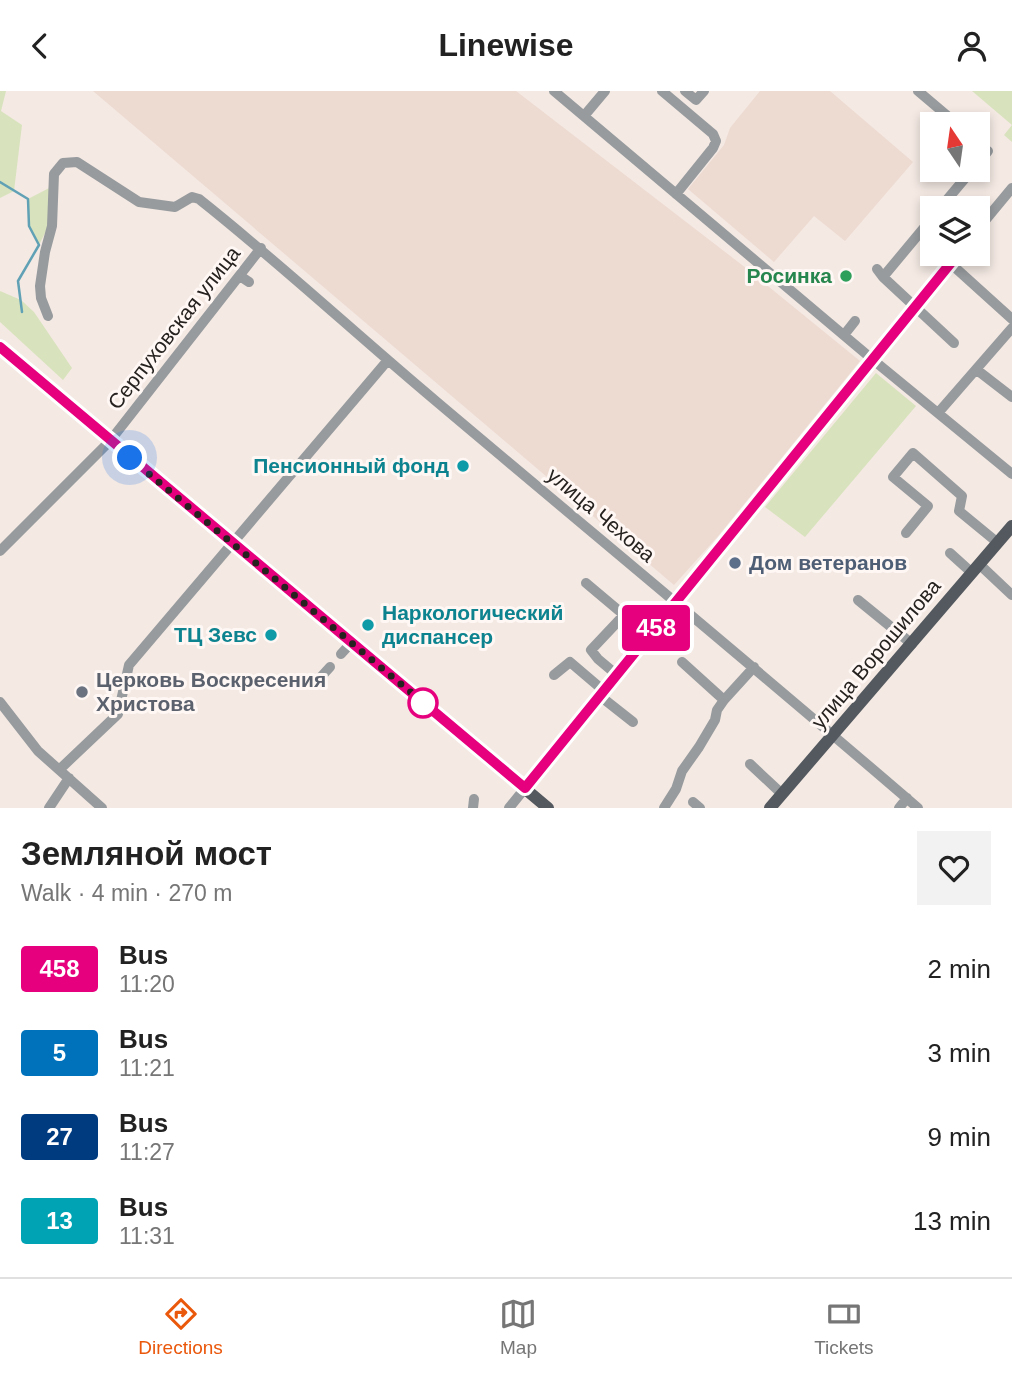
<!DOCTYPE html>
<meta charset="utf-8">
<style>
body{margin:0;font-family:Arial,sans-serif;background:#f2f2f2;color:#222;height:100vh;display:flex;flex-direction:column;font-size:26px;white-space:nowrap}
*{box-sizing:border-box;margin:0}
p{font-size:23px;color:#767676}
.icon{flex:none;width:38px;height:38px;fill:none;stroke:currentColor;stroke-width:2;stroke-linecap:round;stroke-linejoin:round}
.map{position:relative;height:717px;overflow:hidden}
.details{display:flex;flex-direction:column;background:#fff;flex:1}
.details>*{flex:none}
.badge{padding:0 14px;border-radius:5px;font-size:24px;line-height:46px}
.needle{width:46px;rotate:347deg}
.buttons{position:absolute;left:920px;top:21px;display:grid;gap:14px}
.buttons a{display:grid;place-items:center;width:70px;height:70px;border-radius:0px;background:#fff;box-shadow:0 4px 10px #0003;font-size:35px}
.you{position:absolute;width:35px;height:35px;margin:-18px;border:5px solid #fff;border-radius:50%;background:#1a73e8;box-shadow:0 0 0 10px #1a73e833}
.map>.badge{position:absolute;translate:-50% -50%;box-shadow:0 0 0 4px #fff}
.round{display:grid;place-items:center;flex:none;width:74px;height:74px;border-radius:0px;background:#f2f2f2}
.summary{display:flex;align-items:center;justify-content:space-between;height:119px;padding:0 21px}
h1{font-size:33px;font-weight:600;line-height:52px}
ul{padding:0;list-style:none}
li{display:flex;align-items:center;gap:21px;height:84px;padding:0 21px}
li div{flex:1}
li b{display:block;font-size:26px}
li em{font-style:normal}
li .badge{min-width:77px;font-weight:700;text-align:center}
header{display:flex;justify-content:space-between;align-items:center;height:91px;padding:0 21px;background:#fff;font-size:32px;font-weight:600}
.menu{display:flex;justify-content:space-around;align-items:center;height:98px;border-top:2px solid #e0e0e0;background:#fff;font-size:19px;color:#767676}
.menu a{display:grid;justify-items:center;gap:4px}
.menu .active{color:#ea580c}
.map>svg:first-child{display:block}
</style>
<header><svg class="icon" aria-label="back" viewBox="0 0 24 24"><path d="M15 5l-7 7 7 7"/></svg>Linewise<svg class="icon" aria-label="person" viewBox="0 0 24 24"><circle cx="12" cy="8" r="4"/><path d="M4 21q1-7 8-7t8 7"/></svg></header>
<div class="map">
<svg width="1012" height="717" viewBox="0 0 1012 717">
<rect width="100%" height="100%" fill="#f4e9e3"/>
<!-- built -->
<path fill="#eddad1" d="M93,0h423l226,174 118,96 -141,174 -45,50z
M760,0h70l83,71 -68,79 -31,-25 -40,46 -86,-73 36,-44 6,-17z"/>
<!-- green -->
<path fill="#d8e3bd" d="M0,0h6l-5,20 21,14 -8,66 -14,7z
M972,0h40v51l-8,-7 8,-10z
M53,95l-2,35 -12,24 -10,-19 -1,-27z
M0,200l21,9 13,12 38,56 -9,12 -63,-58z
M876,282l40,33 -111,131 -40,-30z"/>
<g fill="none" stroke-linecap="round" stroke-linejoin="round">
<!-- stream -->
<path stroke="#60a1b5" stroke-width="2.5" d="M0,91l28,17 1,27 10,19 -21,36 4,31"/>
<!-- minor -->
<path stroke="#979b9e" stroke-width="10" d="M554,0l318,268 140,115
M662,0l51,43 3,7 -3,7 -37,46
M685,0l11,9 8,-9
M918,0l39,33
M584,25l21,-25
M978,72l10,-12
M940,117l32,-38
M978,138l34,-41
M950,172l62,56
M877,178l6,8 71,66
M240,185l9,6
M883,186l50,-60
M48,225l-7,-18 -1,-12 5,-34 7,-26 2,-52 9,-11 14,-1 62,40 36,5 17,-10 7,2c82,65 158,136 238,203 160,135 322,269 481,406
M844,244l11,-14
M977,279l35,27
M938,322l74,-85
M906,442l22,-27 -35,-29 20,-24 49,43 -3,15 39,32
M0,460l110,-110 151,-193
M950,462l21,19
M979,473l33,31
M586,492l63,53
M858,509l54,44
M341,563l10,-11
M682,571l42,38 30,-33
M554,584l16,-13 34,29
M617,584l-19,-16 -7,-9 33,-35
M320,587l10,-11
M600,605l33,26
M0,611l38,49 64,57
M750,673l32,30
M60,678l58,-55 11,-49 259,-305
M693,711l7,6
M49,717l20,-30
M473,717l1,-9
M509,717l449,-554
M664,717l12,-19 6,-18 17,-24 16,-27 2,-10 7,-10
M899,717l8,-10"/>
<!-- major -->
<path stroke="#53595f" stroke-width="12" d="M0,256l548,461
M770,717l242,-282"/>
</g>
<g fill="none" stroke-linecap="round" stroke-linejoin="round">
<!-- line casing -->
<g stroke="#fff" stroke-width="16">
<path id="line" d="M0,256l525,441 433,-534"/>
</g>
<!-- line -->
<use href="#line" stroke="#e6007e" stroke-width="10"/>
<!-- walk -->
<path stroke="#262220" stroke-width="7" stroke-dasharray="0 12.6" d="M130,367l296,247 -3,-2"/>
</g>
<!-- markers -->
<circle fill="#2e9e5b" stroke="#fef7f4" stroke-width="2.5" cx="846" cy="185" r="7"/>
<g fill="#0f9aa8" stroke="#fef7f4" stroke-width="2.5">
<circle cx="463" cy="375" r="7"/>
<circle cx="368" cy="534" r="7"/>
<circle cx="271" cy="544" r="7"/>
</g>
<circle fill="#5c6f8a" stroke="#fef7f4" stroke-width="2.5" cx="735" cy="472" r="7"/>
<circle fill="#6b7280" stroke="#fef7f4" stroke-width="2.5" cx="82" cy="601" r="7"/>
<circle fill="#fff" stroke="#e6007e" stroke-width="3.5" cx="423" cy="612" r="14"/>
<g text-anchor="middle" stroke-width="6" stroke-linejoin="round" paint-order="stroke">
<!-- leisure labels -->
<g font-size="21" font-weight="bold" fill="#27864d" stroke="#fef7f4" text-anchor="end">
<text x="832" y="192">Росинка</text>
</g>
<!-- street labels -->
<g font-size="21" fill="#262220" stroke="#fef7f4">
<text transform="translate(174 237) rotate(-52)" y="7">Серпуховская улица</text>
<text transform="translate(601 424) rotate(40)" y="7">улица Чехова</text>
<text transform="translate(876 563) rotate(-50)" y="7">улица Ворошилова</text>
</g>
<!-- culture labels -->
<g font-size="21" font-weight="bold" fill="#0d838f" stroke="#fef7f4" text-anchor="end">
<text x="449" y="382">Пенсионный фонд</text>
<text x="382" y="529" text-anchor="start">Наркологический<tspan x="382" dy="24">диспансер</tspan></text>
<text x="257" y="551">ТЦ Зевс</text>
</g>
<!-- service labels -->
<g font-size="21" font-weight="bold" fill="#4e5e75" stroke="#fef7f4" text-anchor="start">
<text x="749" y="479">Дом ветеранов</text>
</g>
<!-- worship labels -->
<g font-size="21" font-weight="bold" fill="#5b616d" stroke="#fef7f4" text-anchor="start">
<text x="96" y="596">Церковь Воскресения<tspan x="96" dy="24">Христова</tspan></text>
</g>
</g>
</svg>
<div class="buttons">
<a><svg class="needle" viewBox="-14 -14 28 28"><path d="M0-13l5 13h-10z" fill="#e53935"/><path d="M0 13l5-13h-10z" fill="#767676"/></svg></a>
<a><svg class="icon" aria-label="layers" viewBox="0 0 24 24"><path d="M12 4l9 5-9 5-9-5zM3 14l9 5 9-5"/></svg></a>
</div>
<div class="you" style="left:130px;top:367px"></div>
<b class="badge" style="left:656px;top:537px;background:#e6007e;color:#fff">458</b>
</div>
<section class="details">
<div class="summary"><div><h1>Земляной мост</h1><p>Walk · 4 min · 270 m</p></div><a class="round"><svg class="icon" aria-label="heart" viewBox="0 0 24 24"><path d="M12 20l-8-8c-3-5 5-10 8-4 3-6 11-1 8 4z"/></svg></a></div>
<ul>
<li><span class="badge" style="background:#e6007e;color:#fff">458</span><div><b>Bus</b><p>11:20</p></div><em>2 min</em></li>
<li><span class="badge" style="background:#0072bc;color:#fff">5</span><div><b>Bus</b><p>11:21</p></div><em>3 min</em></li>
<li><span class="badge" style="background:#003b80;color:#fff">27</span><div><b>Bus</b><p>11:27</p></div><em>9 min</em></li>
<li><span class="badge" style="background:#00a3b4;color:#fff">13</span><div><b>Bus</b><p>11:31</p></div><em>13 min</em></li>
</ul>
</section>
<nav class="menu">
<a class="active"><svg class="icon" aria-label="directions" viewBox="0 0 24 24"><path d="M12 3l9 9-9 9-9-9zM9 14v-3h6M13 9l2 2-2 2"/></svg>Directions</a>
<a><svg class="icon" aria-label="map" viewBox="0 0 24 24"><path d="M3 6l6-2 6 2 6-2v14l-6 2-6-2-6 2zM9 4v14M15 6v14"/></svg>Map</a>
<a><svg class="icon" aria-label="tickets" viewBox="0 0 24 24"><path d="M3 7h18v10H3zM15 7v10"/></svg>Tickets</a>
</nav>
